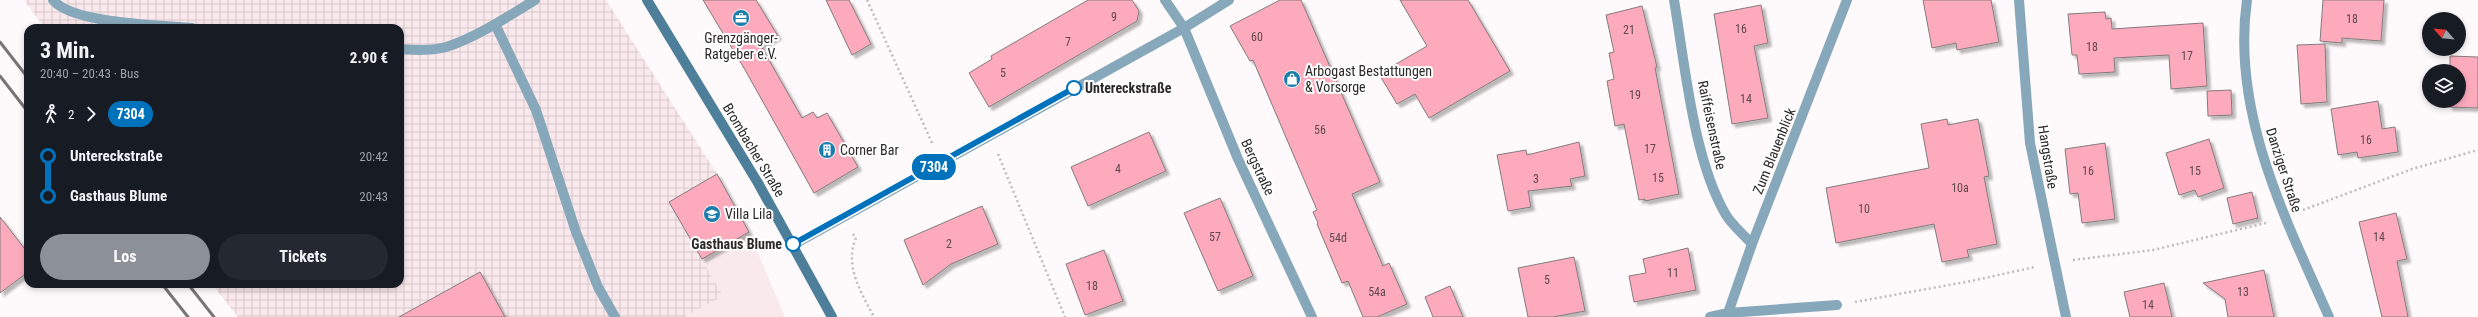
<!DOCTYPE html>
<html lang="de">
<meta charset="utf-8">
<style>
body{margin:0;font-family:"Roboto Condensed",sans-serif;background:#242831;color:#f1f3f6;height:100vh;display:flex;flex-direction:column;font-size:15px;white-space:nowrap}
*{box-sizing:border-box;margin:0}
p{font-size:13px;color:#9ea1a6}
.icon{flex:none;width:22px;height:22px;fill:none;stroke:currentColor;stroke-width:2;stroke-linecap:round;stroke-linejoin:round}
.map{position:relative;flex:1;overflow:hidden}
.details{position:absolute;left:24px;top:24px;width:380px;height:264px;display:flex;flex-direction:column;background:#171b24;border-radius:12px;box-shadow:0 2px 6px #0003}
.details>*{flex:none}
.badge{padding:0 8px;border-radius:13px;font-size:14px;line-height:26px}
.needle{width:26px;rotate:297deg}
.controls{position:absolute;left:2422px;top:12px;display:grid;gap:8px}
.controls a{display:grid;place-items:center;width:44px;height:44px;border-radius:50%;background:#171b24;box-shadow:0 2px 6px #0003;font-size:20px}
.map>.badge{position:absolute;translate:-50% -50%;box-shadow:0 0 0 2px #fff}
.legs{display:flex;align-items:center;gap:6px;height:44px;padding:0 16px;font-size:13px}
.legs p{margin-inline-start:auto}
.head{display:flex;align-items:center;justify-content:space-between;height:68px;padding:0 16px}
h1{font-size:22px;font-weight:700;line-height:30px}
.cta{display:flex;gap:8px;margin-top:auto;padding:8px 16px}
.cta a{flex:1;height:46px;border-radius:24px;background:#8c9099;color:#fff;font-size:16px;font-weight:700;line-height:46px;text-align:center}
.cta a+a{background:#242831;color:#f1f3f6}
ul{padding:0 16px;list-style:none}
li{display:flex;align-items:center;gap:14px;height:40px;font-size:15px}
li i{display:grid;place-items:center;width:6px;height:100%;margin:0 5px;background:currentColor}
li i::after{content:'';width:10px;height:10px;margin:-5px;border:3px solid;border-radius:50%;background:#171b24}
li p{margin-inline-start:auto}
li:first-child i{background:linear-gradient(#0000 50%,currentColor 0)}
li:last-child i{background:linear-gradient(currentColor 50%,#0000 0)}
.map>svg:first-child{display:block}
</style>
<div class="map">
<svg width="2478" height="317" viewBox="0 0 2478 317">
<defs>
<pattern id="industrial-grid" width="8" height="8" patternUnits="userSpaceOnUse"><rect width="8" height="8" fill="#fae9ec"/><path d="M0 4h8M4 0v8" fill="none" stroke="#d6c8ca"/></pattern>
<filter id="shadow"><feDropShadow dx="3.5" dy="3.5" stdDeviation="1" flood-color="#0004"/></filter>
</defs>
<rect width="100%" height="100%" fill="#fef9fa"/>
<!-- built -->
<path fill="#fae9ec" d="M717,174l32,58 36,85h-101l39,-21 -54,-94z"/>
<!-- industrial -->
<path fill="url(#industrial-grid)" d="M24,0h582l111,174 -48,28 54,94 -39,21h-446l-26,-33h188v-256h-355z"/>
<!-- building -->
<path fill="#fdaabd" stroke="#827b7c" filter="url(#shadow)" d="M703,0h53l22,36 -17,10 41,72 11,-6 4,6 10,-5 31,54 -44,26 -70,-125z
M826,0h23l22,44 -19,11z
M1088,0h44l7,11 -2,10 -148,86 -20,-34 23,-14 -1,-3z
M1280,0h21l79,182 -28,12 31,72 6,-3 18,41 -30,13h-14l-15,-36 -6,2 -25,-59 1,-1 -5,-11 4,-2 -64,-150 -3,1 -20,-35z
M1400,0h68l42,71 -81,47 -14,-24 -18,10 -18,-30 48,-28z
M1923,0h68l8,42 -42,8 -1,-7 -24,5z
M2323,0h61l-3,41 -39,-3v5l-22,-2z
M1761,5l7,38 -14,3 14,72 -36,6 -18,-110z
M1642,6l15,61 -2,1 24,126 -34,7v-2l-6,1 -15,-76 -9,2 -8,-45 7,-2 -5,-26 5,-1 -8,-37z
M2105,12l1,7 5,-1 1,11 91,-6 4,63 -36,3 -2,-34 -55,3 1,14 -36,2 -2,-19h-5l-4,-41z
M2325,44l2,58 -26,2 -4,-59z
M2450,56l28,1v51l-29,-1v-6h10v-30h-9z
M2231,90l1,25 -24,1 -1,-25z
M2378,101l4,28 13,-2 3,25 -40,6 -1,-6 -19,3 -7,-46z
M1947,119l1,6 30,-6 11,57 -5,1 13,67 -30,6 2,7 -27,5 -8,-38 -98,19 -10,-55 103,-20 -8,-44z
M1149,132l17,39 -78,35 -17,-39z
M2209,139l15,49 -26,9 -3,-7 -16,5 -13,-42z
M1579,142l6,34 -15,3 2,7 -44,5 3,16 -23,4 -11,-56 29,-5 1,5z
M2105,143l10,76 -33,4 -4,-30 -8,1 -5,-45z
M717,174l32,58 -47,27 -33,-57z
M2252,192l6,26 -25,6 -6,-26z
M1220,198l33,78 -35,15 -34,-78z
M982,206l16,38 -47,20 -28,21 -19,-45z
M2396,213l11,46 -10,2 11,56h-26l-23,-95z
M0,217l28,36v19l-28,21z
M1688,248l8,42 -62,12 -5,-26 17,-3 -3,-14z
M1104,250l19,51 -38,14 -19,-51z
M1574,257l11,54 -32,6h-25l-10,-49z
M2264,270l10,47h-46l-3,-18 -22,-16z
M480,272l25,45h-106z
M2164,283l8,34h-42l-6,-25z
M1450,286l13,31h-30l-8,-20z"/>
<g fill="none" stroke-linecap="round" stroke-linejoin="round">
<!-- path -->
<path stroke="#bfbabb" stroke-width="2.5" stroke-dasharray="2 3" stroke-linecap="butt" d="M867,0l66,145
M998,154l67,163
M2303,210l109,-41 66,-19
M853,234l3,4c-12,28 5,54 18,79
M2073,260l80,-10 113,-27
M1855,302l116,-21 64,-14"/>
<!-- lane -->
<path stroke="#87a8ba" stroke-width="10" d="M53,0c19,24 108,25 139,28
M495,24l41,86 40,122 22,55 17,30
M400,49c15,1 31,2 46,-2 29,-9 63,-31 89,-47"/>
<!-- street -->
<path stroke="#87a8ba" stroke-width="10" d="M1165,0l19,28 54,131 74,158
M1674,0c11,64 19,159 52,215 6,10 18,20 26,29
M2019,0l11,143 36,174
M2247,0c-16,112 38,218 82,317
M793,245l391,-217 45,-28
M1710,317l18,-4 24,-69 95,-244
M1729,317l-1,-4 109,-8"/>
<!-- secondary -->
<path stroke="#4d7f9a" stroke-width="10" d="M647,0l111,183 74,134"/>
<!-- rail -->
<path stroke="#797576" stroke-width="3" d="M0,42l28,36
M0,76l28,36
M162,284l26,33
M188,284l26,33"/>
</g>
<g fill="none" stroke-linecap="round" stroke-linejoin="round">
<!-- line-1 casing -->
<g stroke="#fff" stroke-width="9">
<path id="line-1" d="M793,244l281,-156"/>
</g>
<!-- line-1 -->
<use href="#line-1" stroke="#0072bc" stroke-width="6"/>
</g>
<!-- icons -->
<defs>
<g id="office-disc" transform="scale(0.9)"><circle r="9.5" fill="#1a7ca8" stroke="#fff"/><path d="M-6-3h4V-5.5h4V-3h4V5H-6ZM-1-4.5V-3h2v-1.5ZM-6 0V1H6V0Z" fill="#fff"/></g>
<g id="shop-disc" transform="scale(0.9)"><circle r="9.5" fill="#1a7ca8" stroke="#fff"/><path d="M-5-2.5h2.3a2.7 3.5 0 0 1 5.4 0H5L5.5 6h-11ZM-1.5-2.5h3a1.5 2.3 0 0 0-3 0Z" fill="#fff"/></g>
<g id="building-disc" transform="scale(0.9)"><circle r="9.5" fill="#1a7ca8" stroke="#fff"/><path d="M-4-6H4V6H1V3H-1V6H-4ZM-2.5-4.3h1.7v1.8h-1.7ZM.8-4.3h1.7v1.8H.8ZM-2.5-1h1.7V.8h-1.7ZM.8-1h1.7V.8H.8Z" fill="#fff"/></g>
<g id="school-disc" transform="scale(0.9)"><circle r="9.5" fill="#1a7ca8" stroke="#fff"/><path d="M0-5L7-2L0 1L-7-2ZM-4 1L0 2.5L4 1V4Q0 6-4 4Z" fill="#fff"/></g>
</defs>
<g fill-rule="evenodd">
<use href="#office-disc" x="741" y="18"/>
<use href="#shop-disc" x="1292" y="79"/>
<use href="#building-disc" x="827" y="150"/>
<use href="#school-disc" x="712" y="214"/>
</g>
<!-- markers -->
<g fill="#fff" stroke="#0072bc" stroke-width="2">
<circle cx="1074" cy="88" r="7"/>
<circle cx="793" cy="244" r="7"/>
</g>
<g text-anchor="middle" stroke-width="4" stroke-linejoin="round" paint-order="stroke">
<!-- number labels -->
<g font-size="12" fill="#60484d">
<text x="1114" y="21">9</text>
<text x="2352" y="23">18</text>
<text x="1741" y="33">16</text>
<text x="1629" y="34">21</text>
<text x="1257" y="41">60</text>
<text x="1068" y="46">7</text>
<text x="2092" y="51">18</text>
<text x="2187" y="60">17</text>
<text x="1003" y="77">5</text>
<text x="1635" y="99">19</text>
<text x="1746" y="103">14</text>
<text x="1320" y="134">56</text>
<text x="2366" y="144">16</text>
<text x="1650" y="153">17</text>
<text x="1118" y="173">4</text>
<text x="2088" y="175">16</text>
<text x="2195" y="175">15</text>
<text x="1658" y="182">15</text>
<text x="1536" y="183">3</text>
<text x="1960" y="192">10a</text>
<text x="1864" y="213">10</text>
<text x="1215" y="241">57</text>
<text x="2379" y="241">14</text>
<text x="1338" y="242">54d</text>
<text x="949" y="248">2</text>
<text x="1673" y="277">11</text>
<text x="1547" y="284">5</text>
<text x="1092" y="290">18</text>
<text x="1377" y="296">54a</text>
<text x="2243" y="296">13</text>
<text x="2148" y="309">14</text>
</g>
<!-- poi labels -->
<g font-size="14" fill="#2b2828" stroke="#fff" text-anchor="start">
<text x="741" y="43" text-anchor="middle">Grenzgänger-<tspan x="741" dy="16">Ratgeber e.V.</tspan></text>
<text x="1305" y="76">Arbogast Bestattungen<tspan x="1305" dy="16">&amp; Vorsorge</tspan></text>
<text x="840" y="155">Corner Bar</text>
<text x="725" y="219">Villa Lila</text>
</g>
<!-- stop labels -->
<g font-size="14" font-weight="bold" fill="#2b2828" stroke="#fff" text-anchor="start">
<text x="1085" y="93">Untereckstraße</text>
<text x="782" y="249" text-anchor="end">Gasthaus Blume</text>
</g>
<!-- street labels -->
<g font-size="14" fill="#2b2828" stroke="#fff">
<text transform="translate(1712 125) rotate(78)" y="5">Raiffeisenstraße</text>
<text transform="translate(754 150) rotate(59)" y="5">Brombacher Straße</text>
<text transform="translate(1774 151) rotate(-68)" y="5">Zum Blauenblick</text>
<text transform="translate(2048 157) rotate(81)" y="5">Hangstraße</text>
<text transform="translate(1258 167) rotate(65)" y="5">Bergstraße</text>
<text transform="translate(2284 170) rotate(72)" y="5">Danziger Straße</text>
</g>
</g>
</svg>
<div class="controls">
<a><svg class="needle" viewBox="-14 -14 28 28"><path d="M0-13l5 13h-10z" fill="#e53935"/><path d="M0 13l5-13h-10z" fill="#9ea1a6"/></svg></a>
<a><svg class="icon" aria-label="layers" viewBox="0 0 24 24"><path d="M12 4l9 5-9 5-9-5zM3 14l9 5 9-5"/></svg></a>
</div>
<b class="badge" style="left:934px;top:167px;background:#0072bc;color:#fff">7304</b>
<section class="details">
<div class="head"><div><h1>3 Min.</h1><p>20:40 – 20:43 · Bus</p></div><b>2.90 €</b></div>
<div class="legs"><svg class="icon" aria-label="walk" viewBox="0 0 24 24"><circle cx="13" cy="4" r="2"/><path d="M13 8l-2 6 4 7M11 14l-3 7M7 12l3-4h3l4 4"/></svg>2<svg class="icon" aria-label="forward" viewBox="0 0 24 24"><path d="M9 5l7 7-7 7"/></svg><b class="badge" style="background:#0072bc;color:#fff">7304</b></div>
<ul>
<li><i style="color:#0072bc"></i><b>Untereckstraße</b><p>20:42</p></li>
<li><i style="color:#0072bc"></i><b>Gasthaus Blume</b><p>20:43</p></li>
</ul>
<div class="cta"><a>Los</a><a>Tickets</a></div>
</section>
</div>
